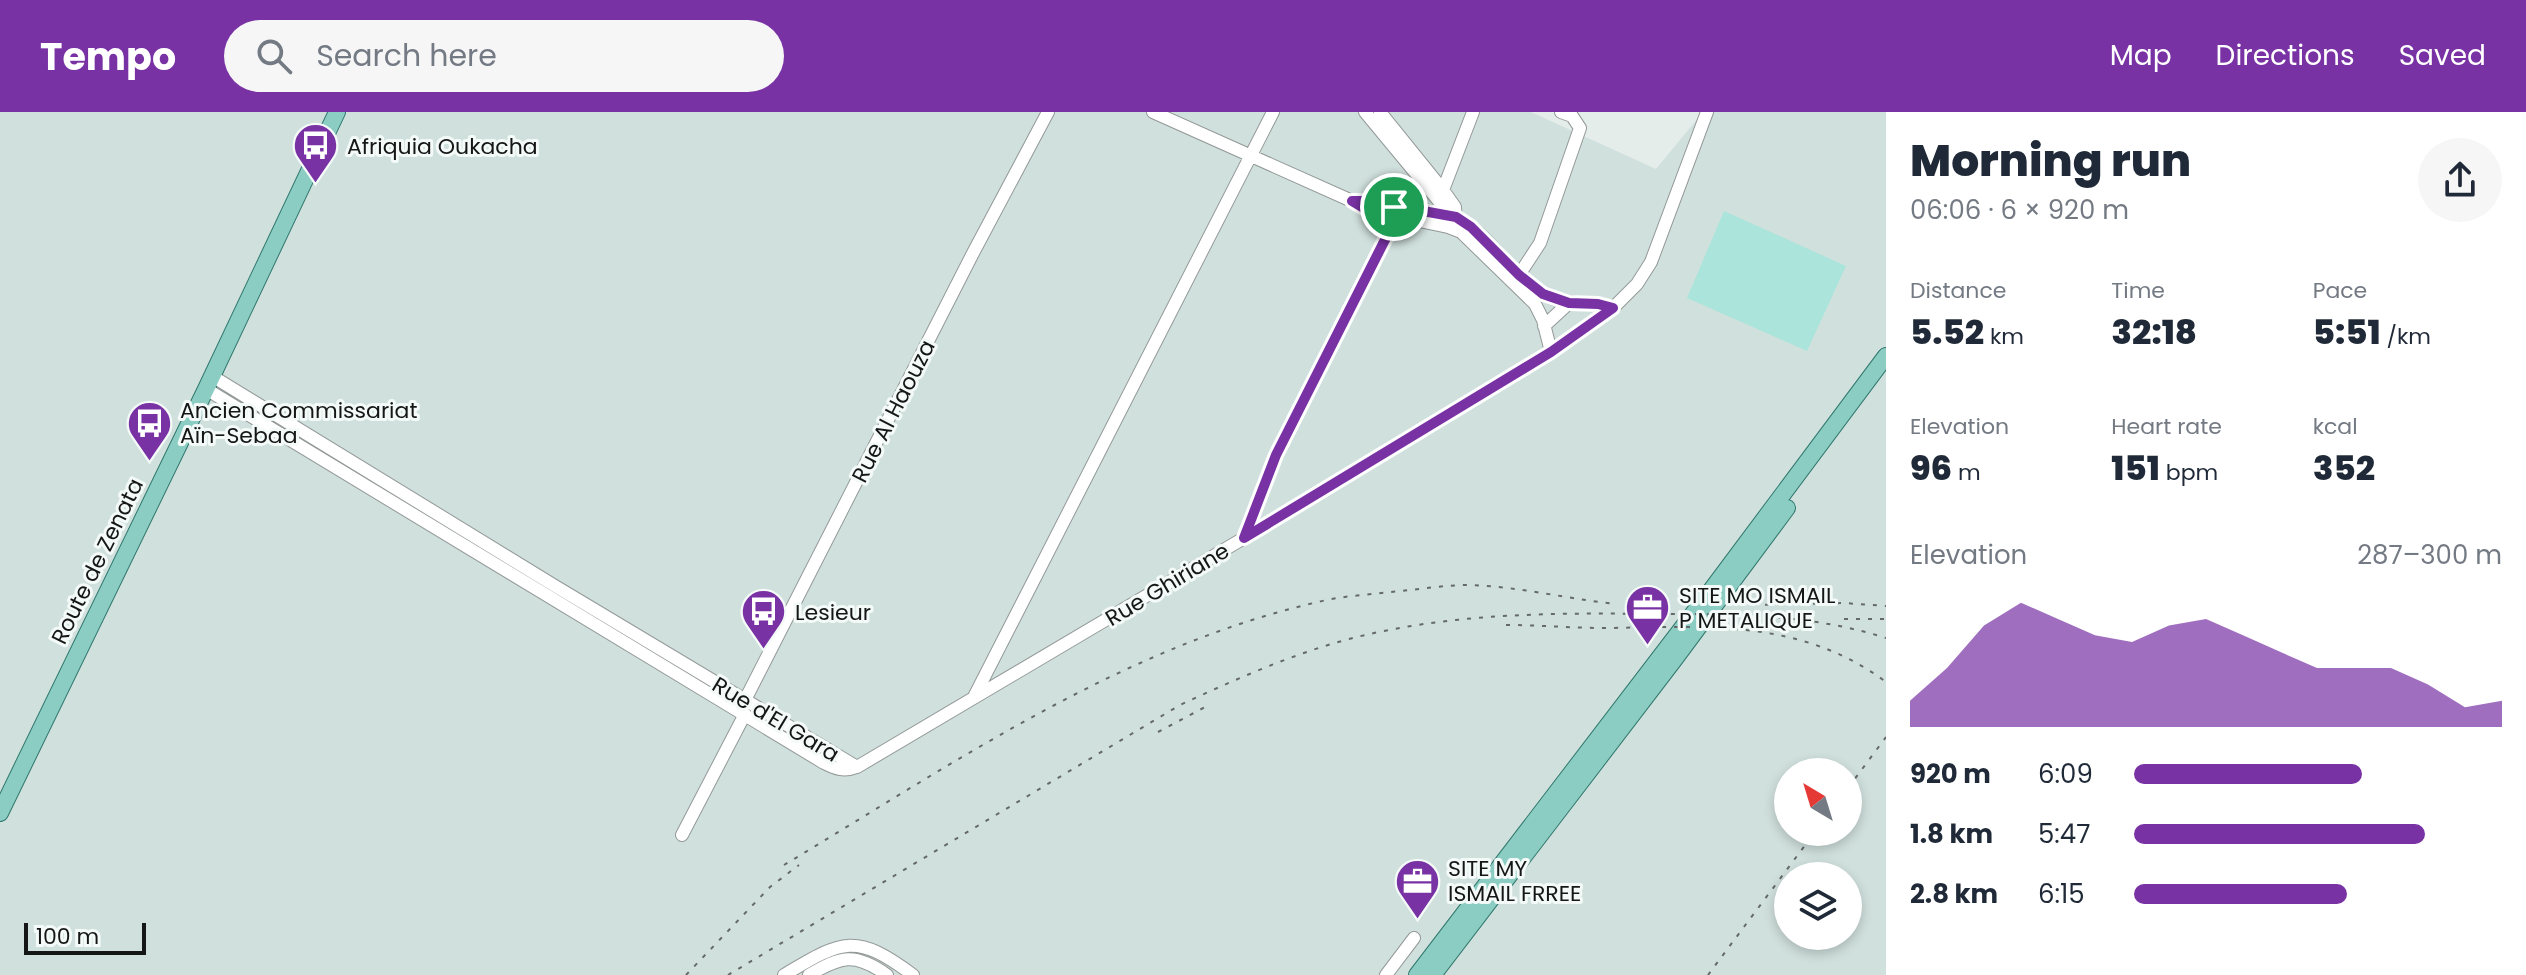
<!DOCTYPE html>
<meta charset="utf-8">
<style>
body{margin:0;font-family:Poppins,sans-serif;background:#f6f6f7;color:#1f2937;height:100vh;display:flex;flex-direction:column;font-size:30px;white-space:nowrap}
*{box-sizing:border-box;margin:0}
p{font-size:26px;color:#747a83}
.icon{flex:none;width:44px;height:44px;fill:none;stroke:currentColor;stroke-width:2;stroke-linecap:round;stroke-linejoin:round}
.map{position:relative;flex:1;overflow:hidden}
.drawer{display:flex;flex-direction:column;background:#fff;width:640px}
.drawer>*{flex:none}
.needle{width:52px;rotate:322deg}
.controls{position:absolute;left:1774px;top:646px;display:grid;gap:16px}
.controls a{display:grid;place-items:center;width:88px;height:88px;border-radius:50%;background:#fff;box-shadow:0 4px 12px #0003;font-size:40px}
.scale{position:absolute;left:24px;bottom:20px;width:122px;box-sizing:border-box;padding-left:8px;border:4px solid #141716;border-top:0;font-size:22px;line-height:28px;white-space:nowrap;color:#141716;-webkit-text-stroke:6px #f3faf8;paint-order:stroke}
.pin{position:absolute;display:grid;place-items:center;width:68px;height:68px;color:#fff;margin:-34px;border:4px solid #fff;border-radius:50%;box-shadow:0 2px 8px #0007}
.round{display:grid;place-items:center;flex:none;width:84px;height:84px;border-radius:42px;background:#f6f6f7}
.summary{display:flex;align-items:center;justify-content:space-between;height:136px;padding:0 24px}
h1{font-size:44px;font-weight:800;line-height:60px}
.metrics{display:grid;grid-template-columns:repeat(3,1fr);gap:12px;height:136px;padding:8px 24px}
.metrics div{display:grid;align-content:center}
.metrics b{font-size:34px;font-weight:800}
.metrics small{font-size:22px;font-weight:400}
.metrics p{font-size:22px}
.chart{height:224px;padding:16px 24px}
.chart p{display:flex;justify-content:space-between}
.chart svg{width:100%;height:144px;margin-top:8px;fill:#7932a4;opacity:.7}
ul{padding:0 24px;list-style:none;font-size:26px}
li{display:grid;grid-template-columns:128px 96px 1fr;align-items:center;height:60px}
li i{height:20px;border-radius:10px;background:#7932a4}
header{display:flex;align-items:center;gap:48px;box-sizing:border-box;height:112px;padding:0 40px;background:#7932a4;color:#fff}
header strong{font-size:38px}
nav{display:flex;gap:44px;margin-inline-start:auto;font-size:28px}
.search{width:560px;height:72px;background:#f6f6f7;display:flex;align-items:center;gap:20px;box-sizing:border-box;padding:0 28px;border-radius:44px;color:#747a83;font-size:30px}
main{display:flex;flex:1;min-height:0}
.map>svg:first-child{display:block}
</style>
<header>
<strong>Tempo</strong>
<div class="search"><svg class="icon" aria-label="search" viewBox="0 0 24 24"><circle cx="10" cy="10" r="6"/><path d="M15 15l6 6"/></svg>Search here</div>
<nav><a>Map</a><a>Directions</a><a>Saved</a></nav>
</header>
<main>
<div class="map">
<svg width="1886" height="863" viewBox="0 0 1886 863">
<rect width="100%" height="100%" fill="#e5edeb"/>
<!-- built -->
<path fill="#d0e0dd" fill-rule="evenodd" d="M0,0H1531L1656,57L1703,0H1886V863H0ZM1788,660H1848V720H1788ZM1788,764H1848V824H1788Z"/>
<!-- green -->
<path fill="#aae4da" d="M1724,99L1846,154L1807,239L1687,186Z"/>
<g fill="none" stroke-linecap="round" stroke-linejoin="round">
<defs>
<path id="minor" d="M1153,0L1352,89L1367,98L1448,115L1461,120L1535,192L1543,208L1551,240
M1365,0L1447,99L1448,107
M1380,0L1443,78L1455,95L1456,110
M1443,78L1473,0
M1354,89H1368C1390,94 1448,99 1464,110C1495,129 1513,167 1547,184C1568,195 1592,188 1613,196
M1519,163L1540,131L1580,16L1572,4L1561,0
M1544,214L1569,191
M212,264L555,474L857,655
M206,277L824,651C836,657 844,660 857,655L1244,426L1551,240L1613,196L1637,172L1651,150L1707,0
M1244,426L1276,343L1396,106
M974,585L1273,0
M743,592L972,143L1048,0
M682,723L745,602
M784,863C843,828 855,820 913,863
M809,863C841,844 855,840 887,863
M1386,863L1414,826"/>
<path id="major" d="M0,701L206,277L337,0
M1417,863L1712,477L1886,244
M1433,863L1674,548L1787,396"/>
</defs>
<!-- minor casing -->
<use href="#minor" stroke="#939998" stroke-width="14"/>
<!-- major casing -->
<use href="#major" stroke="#2f776c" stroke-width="18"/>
<!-- minor -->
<use href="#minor" stroke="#fff" stroke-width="12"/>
<!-- major -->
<use href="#major" stroke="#8bccc3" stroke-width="16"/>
<!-- rail -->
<path stroke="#656a69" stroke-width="2" stroke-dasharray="4 8" stroke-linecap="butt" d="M1753,493L1844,491L1886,494
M1844,507H1886
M1506,513C1539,513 1571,516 1604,516C1705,515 1800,506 1886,570
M1158,620L1207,594
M1848,676L1886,625
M784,753C954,651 1122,535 1318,490C1341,484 1366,483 1390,480C1414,478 1438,474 1462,473C1515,473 1565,487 1617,492
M686,863L770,775L799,753
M728,863L1180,593C1245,563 1310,534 1379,520C1474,500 1568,501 1664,502C1739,502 1814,503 1886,526
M1708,863L1815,720"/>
</g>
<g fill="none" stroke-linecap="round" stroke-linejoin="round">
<defs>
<path id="route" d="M1352,89H1368L1456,105L1471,115L1519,163L1543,182L1569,191L1598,192L1613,196L1551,240L1244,426L1276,343L1396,106L1367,98Z"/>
</defs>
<!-- route casing -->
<use href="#route" stroke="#fff" stroke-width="16"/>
<!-- route -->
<use href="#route" stroke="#7932a4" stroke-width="10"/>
</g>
<!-- icons -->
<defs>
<symbol id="bus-pin" viewBox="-11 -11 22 30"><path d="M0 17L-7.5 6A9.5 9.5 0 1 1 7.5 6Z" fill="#7932a4" stroke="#f3faf8"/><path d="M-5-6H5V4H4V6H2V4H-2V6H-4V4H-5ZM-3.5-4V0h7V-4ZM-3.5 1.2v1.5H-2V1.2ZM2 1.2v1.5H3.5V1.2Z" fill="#fff"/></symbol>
<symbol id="office-pin" viewBox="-11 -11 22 30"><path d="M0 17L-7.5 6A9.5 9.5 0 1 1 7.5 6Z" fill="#7932a4" stroke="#f3faf8"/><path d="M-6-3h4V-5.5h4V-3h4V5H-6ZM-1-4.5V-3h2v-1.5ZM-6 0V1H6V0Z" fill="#fff"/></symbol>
</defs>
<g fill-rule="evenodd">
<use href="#bus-pin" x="290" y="8" width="51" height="69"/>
<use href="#bus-pin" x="124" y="286" width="51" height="69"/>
<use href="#office-pin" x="1622" y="470" width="51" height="69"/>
<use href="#bus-pin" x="738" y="474" width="51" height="69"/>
<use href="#office-pin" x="1392" y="744" width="51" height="69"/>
</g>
<g text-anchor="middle" stroke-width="6" stroke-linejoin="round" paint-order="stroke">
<!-- poi labels -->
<g font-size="22" fill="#141716" stroke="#f3faf8" text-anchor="start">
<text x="347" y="42">Afriquia Oukacha</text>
<text x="180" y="306">Ancien Commissariat<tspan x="180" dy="25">Aïn-Sebaa</tspan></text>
<text x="1679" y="491">SITE MO ISMAIL<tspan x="1679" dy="25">P METALIQUE</tspan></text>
<text x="795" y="508">Lesieur</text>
<text x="1448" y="764">SITE MY<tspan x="1448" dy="25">ISMAIL FRREE</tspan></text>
</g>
<!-- street labels -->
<g font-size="22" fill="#141716" stroke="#f3faf8">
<text transform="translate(893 299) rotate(-63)" y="8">Rue Al Haouza</text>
<text transform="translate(97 449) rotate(-64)" y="8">Route de Zenata</text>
<text transform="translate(1167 472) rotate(-31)" y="8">Rue Ghiriane</text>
<text transform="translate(776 607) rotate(31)" y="8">Rue d'El Gara</text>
</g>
</g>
</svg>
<div class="controls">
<a><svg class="needle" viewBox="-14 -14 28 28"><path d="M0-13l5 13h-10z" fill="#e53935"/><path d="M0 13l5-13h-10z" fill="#747a83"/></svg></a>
<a><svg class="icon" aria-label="layers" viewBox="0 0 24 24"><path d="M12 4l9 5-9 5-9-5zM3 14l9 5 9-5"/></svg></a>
</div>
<div class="scale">100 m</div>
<div class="pin" style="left:1394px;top:95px;background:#1e9e55"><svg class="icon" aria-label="arrive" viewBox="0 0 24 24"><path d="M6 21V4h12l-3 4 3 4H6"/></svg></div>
</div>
<section class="drawer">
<div class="summary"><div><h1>Morning run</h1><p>06:06 · 6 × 920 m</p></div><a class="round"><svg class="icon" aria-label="share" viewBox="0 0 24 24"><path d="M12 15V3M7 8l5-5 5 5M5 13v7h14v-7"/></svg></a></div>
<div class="metrics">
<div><p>Distance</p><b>5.52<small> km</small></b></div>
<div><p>Time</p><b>32:18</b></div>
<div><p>Pace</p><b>5:51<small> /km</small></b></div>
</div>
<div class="metrics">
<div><p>Elevation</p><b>96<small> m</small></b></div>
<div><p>Heart rate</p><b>151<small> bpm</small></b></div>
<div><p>kcal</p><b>352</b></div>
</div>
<div class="chart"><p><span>Elevation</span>287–300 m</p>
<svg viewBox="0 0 160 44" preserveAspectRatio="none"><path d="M0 44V36L10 26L20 13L30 6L40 11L50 16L60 18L70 13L80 11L90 16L100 21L110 26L120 26L130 26L140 31L150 38L160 36V44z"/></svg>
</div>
<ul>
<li><b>920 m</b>6:09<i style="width:62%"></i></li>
<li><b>1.8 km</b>5:47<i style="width:79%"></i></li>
<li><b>2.8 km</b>6:15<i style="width:58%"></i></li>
</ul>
</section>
</main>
